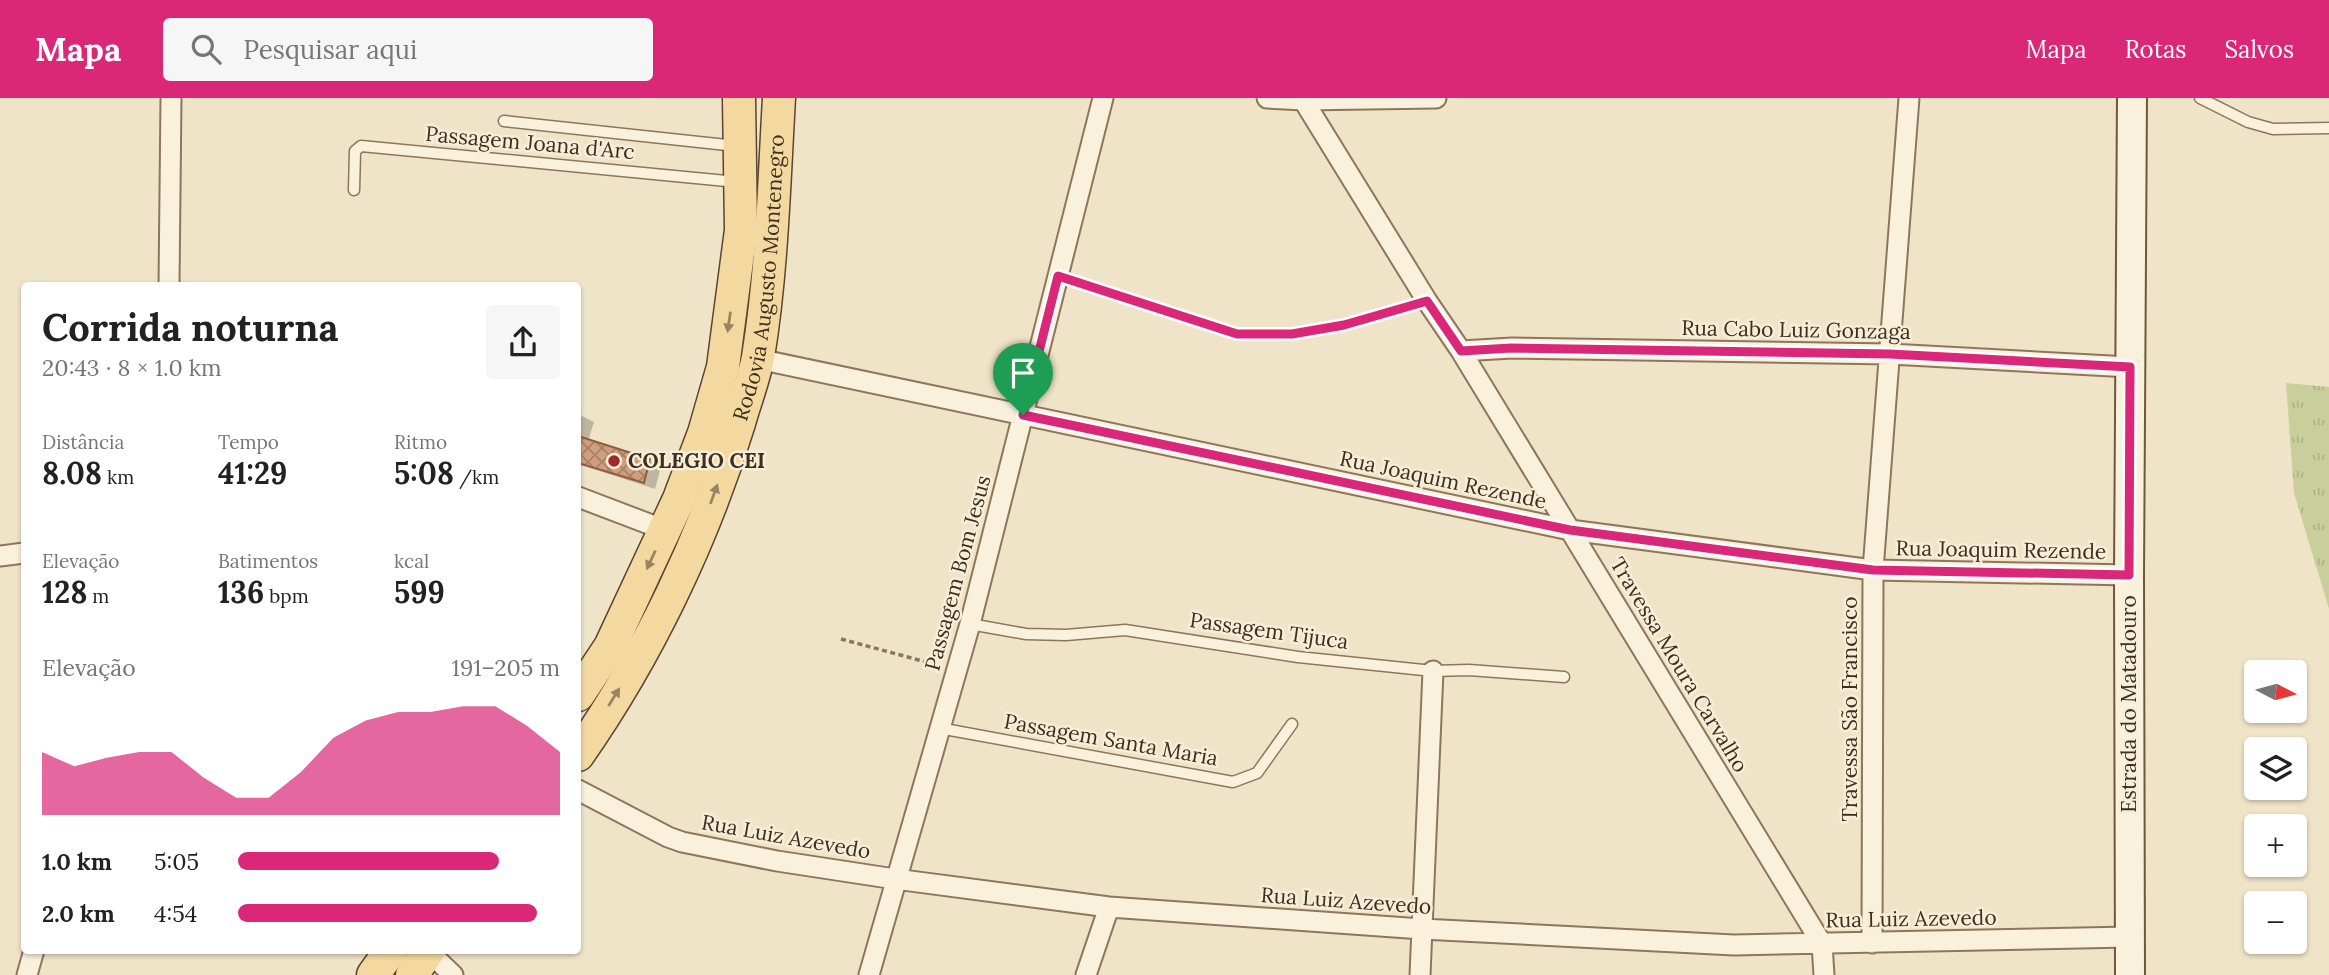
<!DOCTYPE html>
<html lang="pt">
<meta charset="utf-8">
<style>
body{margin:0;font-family:Lora,serif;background:#f6f6f6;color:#222;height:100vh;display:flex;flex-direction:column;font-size:26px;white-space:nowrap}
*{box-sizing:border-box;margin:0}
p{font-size:23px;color:#767676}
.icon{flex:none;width:38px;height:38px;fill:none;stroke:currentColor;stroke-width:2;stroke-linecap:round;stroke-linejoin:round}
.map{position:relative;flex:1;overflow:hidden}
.side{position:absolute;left:21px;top:184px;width:560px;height:672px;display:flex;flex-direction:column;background:#fff;border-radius:7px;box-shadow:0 2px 5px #0004}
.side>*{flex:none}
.needle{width:46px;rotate:96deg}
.tools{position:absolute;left:2244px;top:562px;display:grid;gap:14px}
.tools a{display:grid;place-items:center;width:63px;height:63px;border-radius:7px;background:#fff;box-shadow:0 2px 5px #0004;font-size:35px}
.pin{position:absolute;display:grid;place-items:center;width:60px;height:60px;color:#fff;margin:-72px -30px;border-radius:50% 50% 50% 0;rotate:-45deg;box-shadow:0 0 7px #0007}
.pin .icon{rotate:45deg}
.round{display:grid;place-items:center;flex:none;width:74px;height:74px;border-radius:7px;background:#f6f6f6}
.headline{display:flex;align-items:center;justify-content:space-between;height:119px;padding:0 21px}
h1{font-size:38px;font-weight:700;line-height:52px}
.stats{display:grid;grid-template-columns:repeat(3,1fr);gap:10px;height:119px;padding:7px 21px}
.stats div{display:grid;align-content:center}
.stats b{font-size:30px;font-weight:700}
.stats small{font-size:19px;font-weight:400}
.stats p{font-size:19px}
.chart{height:196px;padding:14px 21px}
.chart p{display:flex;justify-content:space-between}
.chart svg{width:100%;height:126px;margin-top:7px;fill:#db2777;opacity:.7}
ul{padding:0 21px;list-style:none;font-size:23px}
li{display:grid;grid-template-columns:112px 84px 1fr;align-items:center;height:52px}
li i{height:18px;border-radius:9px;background:#db2777}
header{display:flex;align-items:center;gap:42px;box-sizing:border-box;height:98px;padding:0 35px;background:#db2777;color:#fff}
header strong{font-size:33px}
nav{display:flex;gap:38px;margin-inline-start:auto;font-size:24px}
.search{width:490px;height:63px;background:#f6f6f6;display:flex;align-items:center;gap:18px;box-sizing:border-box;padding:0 24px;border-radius:7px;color:#767676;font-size:26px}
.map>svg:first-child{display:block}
</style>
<header>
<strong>Mapa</strong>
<div class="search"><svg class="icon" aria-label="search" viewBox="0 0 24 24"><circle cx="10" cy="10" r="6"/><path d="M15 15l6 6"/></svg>Pesquisar aqui</div>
<nav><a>Mapa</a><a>Rotas</a><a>Salvos</a></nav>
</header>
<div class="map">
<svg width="2329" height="877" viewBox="0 0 2329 877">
<defs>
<pattern id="grass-tufts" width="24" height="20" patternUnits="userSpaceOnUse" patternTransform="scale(1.75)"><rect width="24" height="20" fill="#c9cf9b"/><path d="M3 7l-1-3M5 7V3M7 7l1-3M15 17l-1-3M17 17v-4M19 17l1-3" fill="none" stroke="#aeb285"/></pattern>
<pattern id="building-cross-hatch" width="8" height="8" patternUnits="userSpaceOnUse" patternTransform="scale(1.75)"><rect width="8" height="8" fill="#cf9f7d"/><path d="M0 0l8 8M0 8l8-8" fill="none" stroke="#a98266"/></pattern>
</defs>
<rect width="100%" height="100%" fill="#f0e4c8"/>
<!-- grass -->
<path fill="url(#grass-tufts)" d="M2286,285L2329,289V511L2294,395Z"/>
<!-- shadow -->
<path fill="#0003" d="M578,316L594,324L588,343L649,362L661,369L655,391L578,366Z"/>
<!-- building -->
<path fill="url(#building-cross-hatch)" stroke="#8d5f41" stroke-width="2" d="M578,338L650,361L644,385L578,365Z"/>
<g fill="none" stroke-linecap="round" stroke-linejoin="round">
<defs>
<path id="service" d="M2200,0L2248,24L2273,31L2329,30
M504,23L736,48
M354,92L355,53L361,48L737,84
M1058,178L1237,236H1292L1344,227L1427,203
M970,526L1026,536L1066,537L1125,532L1298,559L1433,573L1469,572L1564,579
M939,630L1233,684L1257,675L1292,626"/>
<path id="minor" d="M1267,0L1303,2L1436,0
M1302,0L1427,203L1461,253L1822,846L1824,877
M169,187L171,0
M1461,253L1512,250L1890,256L2130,269
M758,261L1570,432L1873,472L2129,477
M578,399L665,432
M0,458L24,455
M578,692L668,739L682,744L777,763L895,781L1109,809L1422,831L1734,847L2129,839
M1872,845L1873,472L1909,0
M428,853L453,877
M27,877L34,852
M869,877L970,526L1103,0
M1086,877L1109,809
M1420,877L1433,573"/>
<path id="secondary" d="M2130,877L2129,477L2132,0"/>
<g id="primary">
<path d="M578,597L610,549L679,401L704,335L723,269L741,132L739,0"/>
<path id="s1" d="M578,657C648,557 703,442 739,325C745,303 754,281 758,259C772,173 774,86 779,0"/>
<path d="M373,877L391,852"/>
<path d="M412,877L429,852"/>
</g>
</defs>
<!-- service casing -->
<use href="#service" stroke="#8d765c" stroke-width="13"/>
<!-- minor casing -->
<use href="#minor" stroke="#8d765c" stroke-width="23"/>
<!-- secondary casing -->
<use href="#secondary" stroke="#6f573f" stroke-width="32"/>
<!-- primary casing -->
<use href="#primary" stroke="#5b4430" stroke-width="35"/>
<!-- path -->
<path stroke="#8d765c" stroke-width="3.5" stroke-dasharray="5 3.5" stroke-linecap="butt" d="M841,541L941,568"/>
<!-- service -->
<use href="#service" stroke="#faf1dc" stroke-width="10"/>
<!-- minor -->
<use href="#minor" stroke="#faf1dc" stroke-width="19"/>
<!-- secondary -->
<use href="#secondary" stroke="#faf1dc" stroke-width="28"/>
<!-- primary -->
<use href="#primary" stroke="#f3d9a0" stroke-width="32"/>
</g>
<!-- one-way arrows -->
<defs><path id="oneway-solid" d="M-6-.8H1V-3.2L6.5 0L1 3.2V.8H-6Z" transform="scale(1.75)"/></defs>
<g fill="#988460">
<use href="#oneway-solid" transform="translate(729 224) rotate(98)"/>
<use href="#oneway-solid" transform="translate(714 396) rotate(-70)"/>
<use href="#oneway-solid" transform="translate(651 462) rotate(115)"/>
<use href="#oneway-solid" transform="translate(614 599) rotate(-58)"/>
</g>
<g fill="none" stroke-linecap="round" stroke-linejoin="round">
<defs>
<path id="route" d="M1058,178L1237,236H1292L1344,227L1427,203L1461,253L1511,250L1890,256L2130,269L2129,477L1873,472L1570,432L1023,317Z"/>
</defs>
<!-- route casing -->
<use href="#route" stroke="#fff" stroke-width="14"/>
<!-- route -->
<use href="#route" stroke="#db2777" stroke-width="9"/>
</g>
<!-- markers -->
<circle fill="#9e2a2b" stroke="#f7eed8" stroke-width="2.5" cx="614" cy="363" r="7"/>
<g text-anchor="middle" stroke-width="5" stroke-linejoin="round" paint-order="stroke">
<!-- street labels -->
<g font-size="21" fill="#3d2e20" stroke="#f7eed8">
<text transform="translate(530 45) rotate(5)" y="7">Passagem Joana d'Arc</text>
<text dy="7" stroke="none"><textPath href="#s1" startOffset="518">Rodovia Augusto Montenegro</textPath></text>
<text transform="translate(1796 232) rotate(1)" y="7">Rua Cabo Luiz Gonzaga</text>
<text transform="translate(1443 382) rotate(12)" y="7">Rua Joaquim Rezende</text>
<text transform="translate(2001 452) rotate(1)" y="7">Rua Joaquim Rezende</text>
<text transform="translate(958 475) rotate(-75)" y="7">Passagem Bom Jesus</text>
<text transform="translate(1269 533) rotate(8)" y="7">Passagem Tijuca</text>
<text transform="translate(1679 567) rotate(59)" y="7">Travessa Moura Carvalho</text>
<text transform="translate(2129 606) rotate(-90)" y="7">Estrada do Matadouro</text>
<text transform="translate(1850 611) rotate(-90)" y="7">Travessa São Francisco</text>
<text transform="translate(1111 642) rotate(10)" y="7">Passagem Santa Maria</text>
<text transform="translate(786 739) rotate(10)" y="7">Rua Luiz Azevedo</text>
<text transform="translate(1346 803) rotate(4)" y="7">Rua Luiz Azevedo</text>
<text transform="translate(1911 821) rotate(-1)" y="7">Rua Luiz Azevedo</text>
</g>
<!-- poi labels -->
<g font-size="21" font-weight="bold" fill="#3d2e20" stroke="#f7eed8" text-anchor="start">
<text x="628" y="370">COLEGIO CEI</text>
</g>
</g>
</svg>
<div class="tools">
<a><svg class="needle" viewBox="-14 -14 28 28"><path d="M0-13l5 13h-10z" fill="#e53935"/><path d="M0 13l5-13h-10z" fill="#767676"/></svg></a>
<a><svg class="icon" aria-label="layers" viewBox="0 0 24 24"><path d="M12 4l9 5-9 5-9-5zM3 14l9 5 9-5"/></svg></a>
<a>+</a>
<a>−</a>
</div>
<div class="pin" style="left:1023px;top:317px;background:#1e9e55"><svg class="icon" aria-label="arrive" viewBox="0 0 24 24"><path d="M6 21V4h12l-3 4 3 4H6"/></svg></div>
<section class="side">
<div class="headline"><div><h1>Corrida noturna</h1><p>20:43 · 8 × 1.0 km</p></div><a class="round"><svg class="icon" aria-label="share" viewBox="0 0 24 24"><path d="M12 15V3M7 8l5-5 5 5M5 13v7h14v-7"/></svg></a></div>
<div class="stats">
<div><p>Distância</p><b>8.08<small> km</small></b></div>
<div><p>Tempo</p><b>41:29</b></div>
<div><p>Ritmo</p><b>5:08<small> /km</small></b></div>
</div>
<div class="stats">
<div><p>Elevação</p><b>128<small> m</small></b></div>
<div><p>Batimentos</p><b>136<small> bpm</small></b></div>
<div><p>kcal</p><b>599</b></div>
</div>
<div class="chart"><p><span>Elevação</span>191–205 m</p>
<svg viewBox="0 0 160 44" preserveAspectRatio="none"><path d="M0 44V22L10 27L20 24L30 22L40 22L50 31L60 38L70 38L80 29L90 17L100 11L110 8L120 8L130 6L140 6L150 13L160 22V44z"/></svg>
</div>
<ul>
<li><b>1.0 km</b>5:05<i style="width:81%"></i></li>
<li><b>2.0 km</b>4:54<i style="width:93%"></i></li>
</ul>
</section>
</div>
